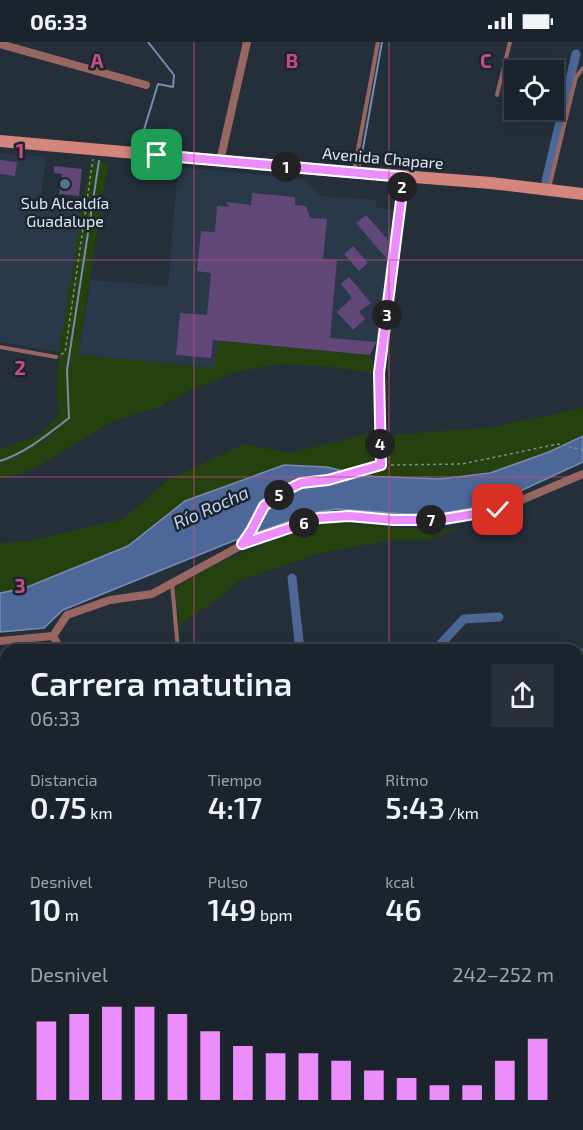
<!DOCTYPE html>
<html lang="es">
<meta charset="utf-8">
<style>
body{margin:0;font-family:"Exo 2",sans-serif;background:#282f38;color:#f1f3f6;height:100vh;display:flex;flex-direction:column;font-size:22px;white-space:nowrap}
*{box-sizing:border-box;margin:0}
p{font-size:20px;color:#a0a4a9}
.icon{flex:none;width:33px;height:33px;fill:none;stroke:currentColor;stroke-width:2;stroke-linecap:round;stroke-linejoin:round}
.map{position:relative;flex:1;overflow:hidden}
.drawer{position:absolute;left:0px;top:602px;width:584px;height:488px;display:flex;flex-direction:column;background:#1b232c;border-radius:18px 18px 0 0;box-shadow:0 3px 15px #0003,0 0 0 2px #394048}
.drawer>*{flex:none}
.controls{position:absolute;left:504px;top:18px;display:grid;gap:12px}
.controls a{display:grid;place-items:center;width:60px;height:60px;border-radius:0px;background:#1b232c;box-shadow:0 3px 15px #0003,0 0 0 2px #394048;font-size:30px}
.pin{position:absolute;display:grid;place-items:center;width:51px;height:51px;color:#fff;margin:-26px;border-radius:12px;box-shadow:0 3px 9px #0006}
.km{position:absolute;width:30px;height:30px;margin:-15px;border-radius:50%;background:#222;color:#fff;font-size:16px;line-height:30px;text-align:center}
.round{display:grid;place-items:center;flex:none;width:63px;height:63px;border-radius:0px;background:#282f38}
.headline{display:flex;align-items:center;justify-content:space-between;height:102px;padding:0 30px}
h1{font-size:33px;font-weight:600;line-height:45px}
.figures{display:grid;grid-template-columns:repeat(3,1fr);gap:9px;height:102px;padding:6px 30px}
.figures div{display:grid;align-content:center}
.figures b{font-size:30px;font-weight:600}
.figures small{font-size:16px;font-weight:400}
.figures p{font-size:16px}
.chart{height:168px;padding:12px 30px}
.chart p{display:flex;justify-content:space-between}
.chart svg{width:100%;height:108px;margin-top:6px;stroke:#eb8dfb;stroke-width:6}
.status{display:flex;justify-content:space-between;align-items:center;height:42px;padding:0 30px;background:#1b232c;direction:ltr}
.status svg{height:16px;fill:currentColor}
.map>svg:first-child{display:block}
</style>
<div class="status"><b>06:33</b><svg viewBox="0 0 49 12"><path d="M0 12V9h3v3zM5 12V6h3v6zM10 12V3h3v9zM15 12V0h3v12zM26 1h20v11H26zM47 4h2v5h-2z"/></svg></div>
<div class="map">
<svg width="583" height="1088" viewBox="0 0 583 1088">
<rect width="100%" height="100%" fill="#242f3a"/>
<!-- built -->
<path fill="#293949" d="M0,111L46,115L39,165L83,171L59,310L0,300Z
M178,125L303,137L321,154L376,158V166L395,168L377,300L370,313L218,299L215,326L78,313L91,238L168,244Z"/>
<!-- green -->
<path fill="#24410e" d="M90,119L108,122L78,313L214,326L218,299L370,313L376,331L323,324L279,322L235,330L191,348L156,366L113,379L32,428L0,437V407L40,393L60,371C53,352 59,330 59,310Z
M583,366V394L549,410L490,431L440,437L410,436L363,434L327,425L185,459L128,504L25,546L0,551V501L29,499L123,477L168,438L244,402L290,411L371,391L394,393L493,385Z
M327,480L433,488L460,486L427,498H392L320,511L241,538L214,560L183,580L180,589L175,545L215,523L258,504Z"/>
<!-- water -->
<path fill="#4d6798" stroke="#798db2" stroke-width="1.5" d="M583,394V420L490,463L443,471L407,472L337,467L312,471L233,499L63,568L44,586L0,590V551L25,546L128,504L185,459L284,423L327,425L363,434L440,437L490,431L549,410Z"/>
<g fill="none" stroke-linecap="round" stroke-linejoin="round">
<!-- stream -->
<path stroke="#798db2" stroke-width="2" d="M139,104L158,42L173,45L174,33L148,0
M360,123L382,0
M0,419C27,410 47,393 69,376L67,328L99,119
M0,925L6,934
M116,1083L119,1088"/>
<!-- canal -->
<path stroke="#4d6798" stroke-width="9" d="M546,139L576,12
M292,536L300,608
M435,608L464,577L499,575
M578,611H583
M521,1083L522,1088
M582,1088H583"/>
</g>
<!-- building -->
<path fill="#624779" d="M0,118L17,120L15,134L0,132Z
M54,124L82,127L79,154L59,152L62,132L54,131Z
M252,151L295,155V163L306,164L310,176L327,177L323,217L337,218L330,296L376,300L370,313L213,298L211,316L176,313L180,271L207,273L211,231L197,229L201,189L215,190L217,164L230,165L225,160L251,163Z
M366,173L389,199L387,217L356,181Z
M353,204L368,221L359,229L344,212Z
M349,235L371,261L359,270L365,277L353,288L337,270L352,256L341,242Z"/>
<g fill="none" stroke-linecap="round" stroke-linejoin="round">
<!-- path -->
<path stroke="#838c95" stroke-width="1.5" stroke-dasharray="3 3" stroke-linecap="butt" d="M61,312L65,311L93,117
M391,423L462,422L558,402L583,408
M249,492L264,464L285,449L301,441L328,438L372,426"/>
<!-- lane -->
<path stroke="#986761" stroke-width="4" d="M497,53L510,0
M354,129L378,0
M549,146L576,35L583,26
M0,305L56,315
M172,541L178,608
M578,802L583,803
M578,1062L583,1029
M578,1083L583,1082
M331,1088L353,1085L363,1088
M491,1088L492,1083"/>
<!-- street -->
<path stroke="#986761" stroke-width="8" d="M0,2L146,43
M220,119L247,0
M381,423L379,331L403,135
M53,594L61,608
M0,599L53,594L67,573L110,558L152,552L242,503L319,476L349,475L394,478H438L498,468L583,432
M0,765L6,773"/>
<!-- secondary -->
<path stroke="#d4857d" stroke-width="12" d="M0,99L337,129L491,141L583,152"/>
</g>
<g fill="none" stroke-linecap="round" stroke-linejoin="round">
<defs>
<path id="route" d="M157,113L404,135L379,331L381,423L328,438L301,441L285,449L264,464L251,489L242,502L319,476L349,474L394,478H438L498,468"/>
</defs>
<!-- route casing -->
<use href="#route" stroke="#fff" stroke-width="12"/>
<!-- route -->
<use href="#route" stroke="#eb8dfb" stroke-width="8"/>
</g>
<!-- grid -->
<path fill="none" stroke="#c94c80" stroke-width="1.5" stroke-opacity="0.55" d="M194,0V608M389,0V608M0,218H583M0,435H583M0,653H6M578,653H583M0,870H6M578,870H583M194,1083V1088M389,1083V1088"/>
<!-- markers -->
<circle fill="#5c6f8a" stroke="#1a2530" stroke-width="2" cx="65" cy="142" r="6"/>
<g text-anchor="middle" stroke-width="5" stroke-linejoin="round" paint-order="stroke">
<!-- street labels -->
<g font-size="16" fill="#dfe7ee" stroke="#1a2530">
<text transform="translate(383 116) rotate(5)" y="6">Avenida Chapare</text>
</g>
<!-- poi labels -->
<g font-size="16" fill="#dfe7ee" stroke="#1a2530">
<text x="65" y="167">Sub Alcaldía<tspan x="65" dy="18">Guadalupe</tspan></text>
</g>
<!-- water labels -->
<g font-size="18" font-style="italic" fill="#c3d4f2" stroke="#1a2530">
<text transform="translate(211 466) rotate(-24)" y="6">Río Rocha</text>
</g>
</g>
<g font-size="20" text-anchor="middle" font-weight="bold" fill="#c94c80" stroke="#1a2530" stroke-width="5" stroke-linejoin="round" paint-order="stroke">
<text x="97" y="26">A</text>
<text x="292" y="26">B</text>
<text x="486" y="26">C</text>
<text x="20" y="116">1</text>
<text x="20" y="333">2</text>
<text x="20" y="551">3</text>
</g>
</svg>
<div class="controls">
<a><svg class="icon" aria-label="locate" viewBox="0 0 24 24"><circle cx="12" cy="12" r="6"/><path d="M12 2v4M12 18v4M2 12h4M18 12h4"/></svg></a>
</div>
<div class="pin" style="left:157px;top:113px;background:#1e9e55"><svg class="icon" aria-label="arrive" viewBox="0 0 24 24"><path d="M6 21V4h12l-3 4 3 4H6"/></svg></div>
<div class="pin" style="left:498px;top:468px;background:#d93025"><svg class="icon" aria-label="check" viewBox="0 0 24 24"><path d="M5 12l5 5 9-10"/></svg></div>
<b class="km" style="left:286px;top:125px">1</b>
<b class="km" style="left:402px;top:145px">2</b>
<b class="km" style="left:387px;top:273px">3</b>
<b class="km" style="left:380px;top:402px">4</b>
<b class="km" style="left:279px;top:453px">5</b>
<b class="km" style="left:304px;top:481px">6</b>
<b class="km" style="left:431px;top:478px">7</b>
<section class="drawer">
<div class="headline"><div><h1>Carrera matutina</h1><p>06:33</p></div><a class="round"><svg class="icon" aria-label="share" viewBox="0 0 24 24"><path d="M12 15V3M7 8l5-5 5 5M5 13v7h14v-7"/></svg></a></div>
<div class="figures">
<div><p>Distancia</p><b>0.75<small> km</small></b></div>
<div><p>Tiempo</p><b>4:17</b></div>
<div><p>Ritmo</p><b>5:43<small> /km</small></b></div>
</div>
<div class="figures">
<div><p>Desnivel</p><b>10<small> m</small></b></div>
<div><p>Pulso</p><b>149<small> bpm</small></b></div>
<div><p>kcal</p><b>46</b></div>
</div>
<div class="chart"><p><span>Desnivel</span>242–252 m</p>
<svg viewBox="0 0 160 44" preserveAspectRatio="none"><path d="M5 44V12M15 44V9M25 44V6M35 44V6M45 44V9M55 44V16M65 44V22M75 44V25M85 44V25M95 44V28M105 44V32M115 44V35M125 44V38M135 44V38M145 44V28M155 44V19"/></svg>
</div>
</section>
</div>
